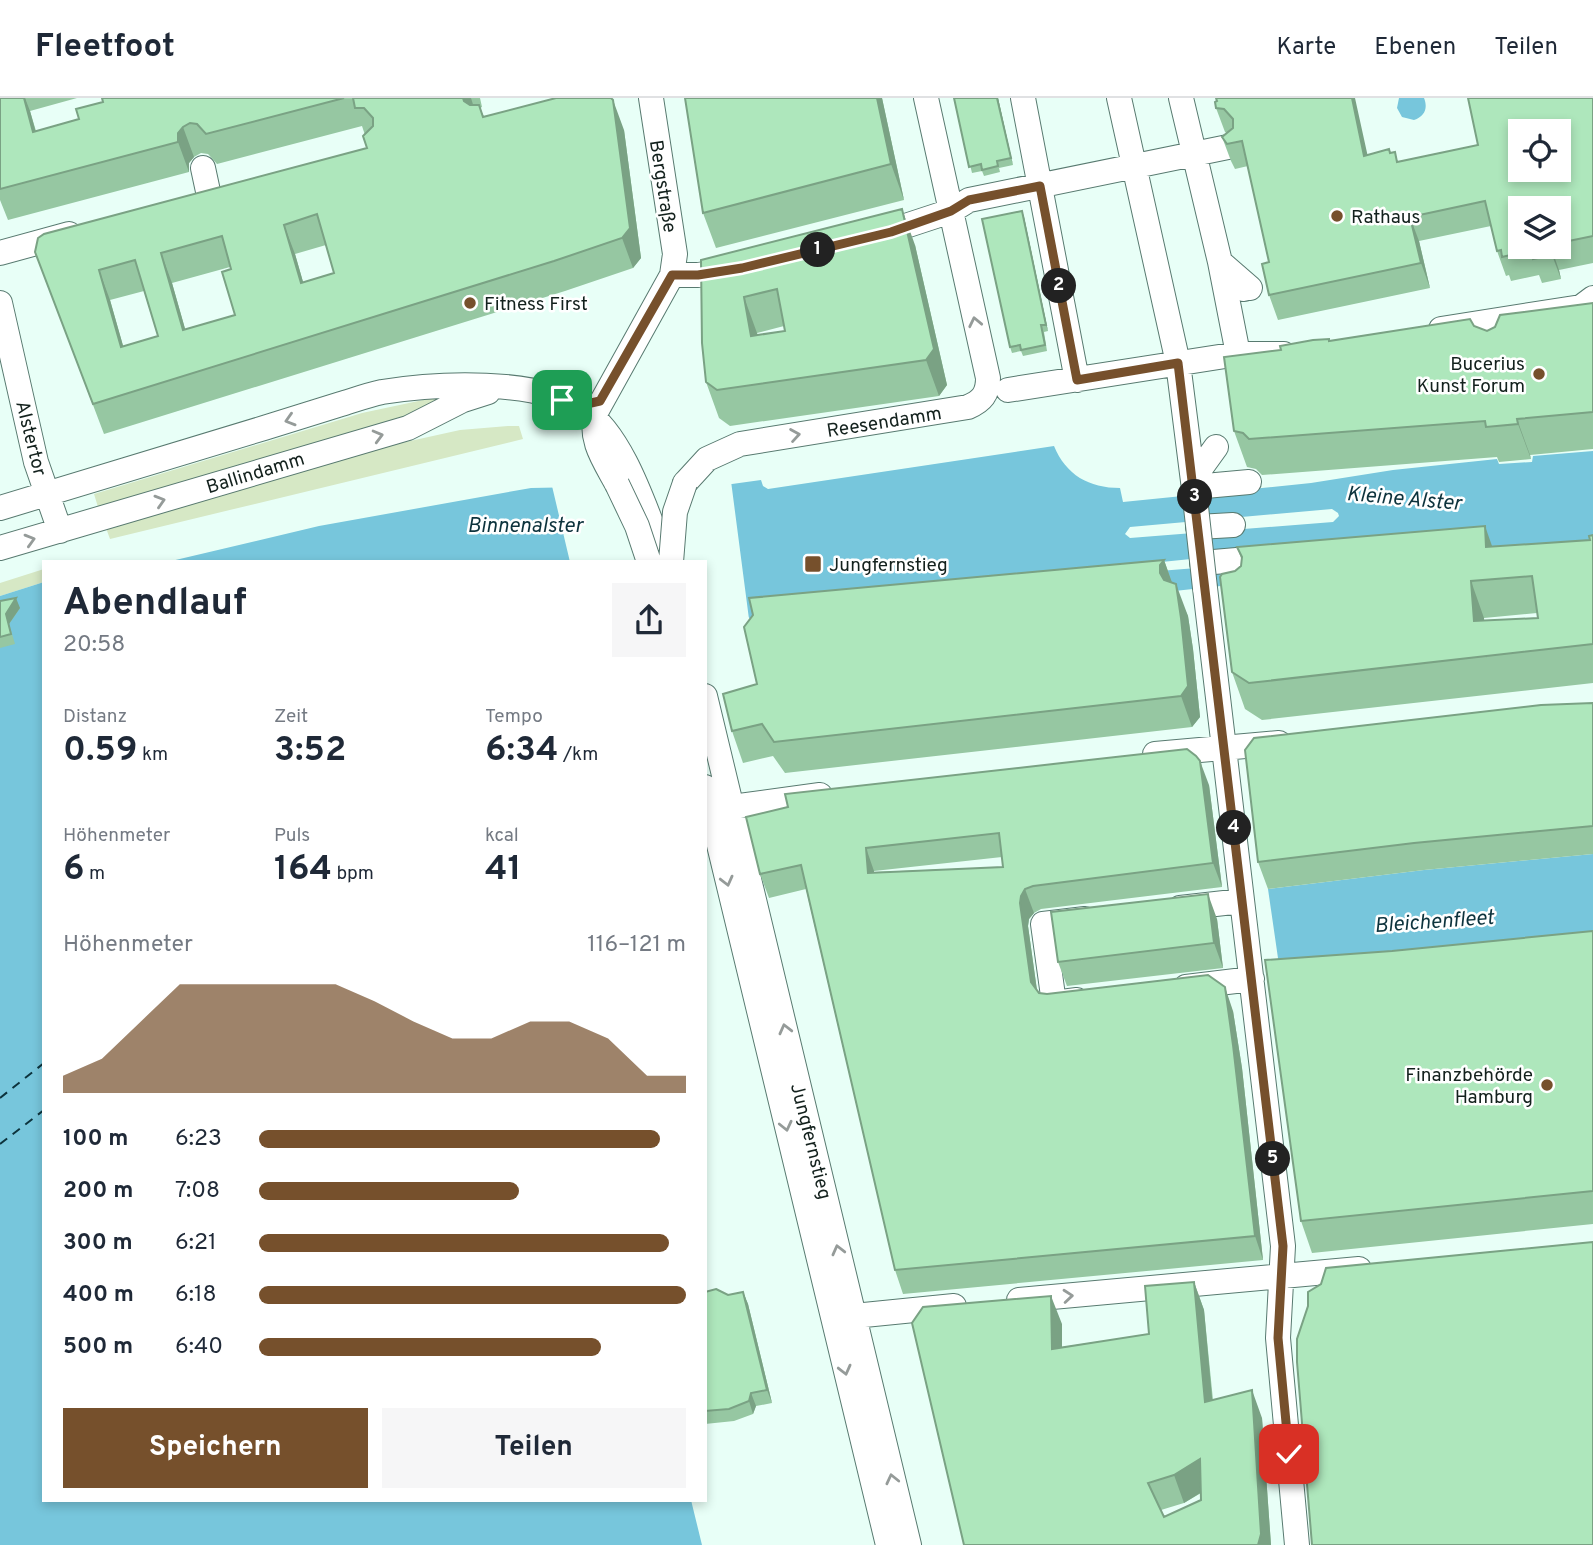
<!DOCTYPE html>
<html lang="de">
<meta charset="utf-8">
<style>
body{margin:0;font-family:Overpass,sans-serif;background:#f6f6f7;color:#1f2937;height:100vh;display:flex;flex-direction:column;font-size:26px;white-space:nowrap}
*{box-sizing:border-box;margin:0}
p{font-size:23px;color:#747a83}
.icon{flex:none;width:38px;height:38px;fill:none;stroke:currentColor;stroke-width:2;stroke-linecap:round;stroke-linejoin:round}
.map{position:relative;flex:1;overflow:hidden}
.details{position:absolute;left:42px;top:462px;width:665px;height:942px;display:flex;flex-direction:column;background:#fff;border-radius:0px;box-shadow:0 4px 10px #0003}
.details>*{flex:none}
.controls{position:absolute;left:1508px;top:21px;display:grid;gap:14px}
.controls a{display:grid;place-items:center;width:63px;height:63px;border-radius:0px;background:#fff;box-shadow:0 4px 10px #0003;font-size:35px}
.pin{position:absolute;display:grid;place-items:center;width:60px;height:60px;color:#fff;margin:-30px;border-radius:14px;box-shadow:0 4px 10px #0006}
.km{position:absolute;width:35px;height:35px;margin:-18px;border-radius:50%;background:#222;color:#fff;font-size:19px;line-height:35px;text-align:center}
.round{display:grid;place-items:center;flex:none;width:74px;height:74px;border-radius:0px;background:#f6f6f7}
.headline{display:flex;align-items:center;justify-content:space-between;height:119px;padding:0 21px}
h1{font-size:38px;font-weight:700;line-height:52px}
.figures{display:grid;grid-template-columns:repeat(3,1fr);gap:10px;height:119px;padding:7px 21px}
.figures div{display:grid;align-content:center}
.figures b{font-size:35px;font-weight:700}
.figures small{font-size:19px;font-weight:400}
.figures p{font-size:19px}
.chart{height:196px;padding:14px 21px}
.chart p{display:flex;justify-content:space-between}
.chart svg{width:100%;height:126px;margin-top:7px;fill:#76502c;opacity:.7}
.button{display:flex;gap:14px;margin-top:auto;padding:14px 21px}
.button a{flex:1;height:80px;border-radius:0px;background:#76502c;color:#fff;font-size:28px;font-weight:700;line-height:80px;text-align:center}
.button a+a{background:#f6f6f7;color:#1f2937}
ul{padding:0 21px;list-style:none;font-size:23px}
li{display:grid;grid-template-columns:112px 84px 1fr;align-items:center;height:52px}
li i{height:18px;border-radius:9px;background:#76502c}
header{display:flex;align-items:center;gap:42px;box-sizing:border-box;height:98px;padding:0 35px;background:#fff;border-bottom:2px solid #e0e1e3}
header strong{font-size:33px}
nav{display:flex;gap:38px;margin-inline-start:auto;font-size:24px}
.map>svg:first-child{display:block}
</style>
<header>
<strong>Fleetfoot</strong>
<nav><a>Karte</a><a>Ebenen</a><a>Teilen</a></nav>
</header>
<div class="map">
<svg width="1593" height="1447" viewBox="0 0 1593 1447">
<rect width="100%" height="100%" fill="#e8fff7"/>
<!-- green -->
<path fill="#d6e8c5" d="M437,299L440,301L419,315L98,409L94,396L362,315Z
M508,328H519L523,341L110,441L106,430L383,349L460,332Z
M44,471V484L0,498V485Z"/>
<!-- water -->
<path fill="#77c6dc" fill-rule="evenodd" d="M1399,0H1424C1428,10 1425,18 1414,22L1402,19L1397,10Z
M1054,348C1066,377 1089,390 1120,390L1123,404L1311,385L1393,372L1497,361L1499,366L1532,364L1533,358L1593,353V554L1584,479L1239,486L1156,495L753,523L747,518L705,464H167L319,428L531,390L732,386L761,382L763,388L768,391ZM1332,411L1338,415L1339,418L1333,424L1130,440L1125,436L1130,429ZM1340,446L1297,462L1134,475L1132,467Z
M44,484V1402H691L702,1447H0V498Z
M1593,756V849L1280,874L1268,791L1424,772Z"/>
<!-- pier -->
<path fill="#e8fff7" d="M731,383L749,521L705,533V464H570L552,388Z"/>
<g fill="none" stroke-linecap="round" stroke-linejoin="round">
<!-- ferry -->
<path stroke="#0d333d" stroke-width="2" stroke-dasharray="9 7" stroke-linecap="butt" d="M0,1000L44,965
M0,1046L44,1012"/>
<defs>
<path id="minor" d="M1023,0L1077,282
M1119,0L1178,265L1194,391
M1181,0L1220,164L1238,256
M203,70L209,98
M878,137L951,113L969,102L1228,49
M0,155L69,136
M672,177H698L733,172
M1244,191L1220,164L1250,190
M0,205L36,364L60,433
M1441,231L1581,209L1593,200
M1008,292L1238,256H1284
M1193,381L1216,349
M685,385L707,361L740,346L968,309C982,303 988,296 988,280L926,0
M617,386C604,362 589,342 596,314L672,177L675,156L651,0
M1194,389L1249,384
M0,410C88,384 176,357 264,330C290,322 315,314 341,306C354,302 368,297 382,294C437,285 537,280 584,312C620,336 642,401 657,440
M1198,429L1233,427
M0,450L408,330L463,302L488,294
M1202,465L1237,462
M1205,490L1283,1148L1278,1240L1297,1447
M705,598L909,1447
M1155,656L1279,645
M705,689L888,1447
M732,709L820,697
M1180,810L1242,803
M1186,889L1252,881
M1077,902L1054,905L1043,826L1085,821
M1019,1202L1359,1171
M838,1214L854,1218L954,1208"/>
</defs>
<!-- minor casing -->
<use href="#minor" stroke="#587a70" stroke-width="26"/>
<!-- minor -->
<use href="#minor" stroke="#fff" stroke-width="24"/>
<defs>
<path id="minor-bridge" d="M617,386L637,428L649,464
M1194,391L1205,490
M671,464L675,414L685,385"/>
</defs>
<!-- minor-bridge casing -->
<use href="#minor-bridge" stroke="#587a70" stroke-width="26" stroke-linecap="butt"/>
<!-- minor-bridge -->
<use href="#minor-bridge" stroke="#fff" stroke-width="24"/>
</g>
<!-- wall -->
<path fill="#96c7a2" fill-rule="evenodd" d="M0,0H77L30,13L36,33L79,21L103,4L102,0H480L482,9L480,10L484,19L624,32L641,160L633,170L565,193L104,336L35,154L367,50L365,37L362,28L217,66L208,56L201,55L194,59L189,65V74L8,122L0,102ZM326,147L334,175L303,184L295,156ZM230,169L235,217L185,231L172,185ZM144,193L158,238L123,248L110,202Z
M882,0L904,102L716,150L703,115Z
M954,0H998L1013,67L999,70L1000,74L984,78L982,73L972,75Z
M1593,0V165L1559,172L1561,181L1542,185L1539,177L1511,183L1509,177L1506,178L1497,153L1491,128L1419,143L1430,190L1278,222L1269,197V164L1248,68L1235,71L1231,63L1222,39L1227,35L1225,34L1216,10L1217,3L1367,57L1391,55L1398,64L1478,47ZM1559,110V149H1521Z
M1022,113L1024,119L1048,233L1044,234L1047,253L1023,258L1021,253L1012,255L1010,249Z
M915,147L947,287L939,298L730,328L719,320L706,284L701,162ZM784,228L785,233L758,237L757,235Z
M1593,205V351L1530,357L1531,361L1499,364L1497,359L1262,377L1256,371L1247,369L1234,333L1281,252L1330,243L1474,228L1487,233Z
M1593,437V585L1262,622L1245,611L1232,574L1235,473L1241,468L1242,463L1237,449L1492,448L1590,442ZM1537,515L1538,520L1484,523V520Z
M1164,462L1172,485L1188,518L1193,551L1200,619L1192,629L785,675L773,658L743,665L732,633L757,586Z
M0,503L20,510L9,526L15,546L0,550Z
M1593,605V756L1424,772L1268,791L1258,764Z
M1209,687L1222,789L1041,811L1034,815L1029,821L1028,828L1037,892L1039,895L1233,913L1242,970L1263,1162L903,1196L895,1172L806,791L769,800L760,776L746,719ZM1002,759L1003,769L874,774V773Z
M1217,821L1223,870L1067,888L1058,864Z
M1593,833V1126L1312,1155L1301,1123L1392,853Z
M1194,1184L1204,1212L1213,1302L1262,1320L1271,1447H964L1062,1226V1249L1149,1236ZM1201,1395V1402L1164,1419L1161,1412L1184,1405Z
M705,1194L728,1197L743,1194L748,1206L772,1305L756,1308L753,1316L734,1323L705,1326Z"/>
<!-- shaded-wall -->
<path fill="#7aa284" d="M24,0H25L30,13L44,64L33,34Z
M462,0H471L475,13L471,26Z
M877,0H882L904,102L891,66Z
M997,0H998L1013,67L1011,60Z
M1352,0H1355L1373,82L1364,58Z
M613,2L624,32L641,160L633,170L622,140Z
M183,29L194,59L189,65V74L178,44V35Z
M902,111L915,147L947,287L939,298L926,262Z
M1022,113L1024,119L1048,233L1046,227Z
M1410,119L1419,143L1430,190L1421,165Z
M284,127L295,156L312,215L301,185Z
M1551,149L1559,172L1561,181L1552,157Z
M161,155L172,185L194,262L183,232Z
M99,172L110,202L132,279L121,249Z
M744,199L757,235L764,274L751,238Z
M1517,321L1530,357L1531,361L1518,326Z
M1485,428L1498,465L1486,449Z
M1164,462L1175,493L1172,507L1160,475V467Z
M1471,483L1484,520L1487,560L1474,523Z
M1176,486L1188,518L1193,551L1200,619L1192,629L1181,598Z
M16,500L20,510L9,526L15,546L6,516Z
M1200,663L1209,687L1222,789L1213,765Z
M866,750L874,773L876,798L868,775Z
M1025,791L1034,815L1029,821L1028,828L1039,907L1031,884L1020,805L1021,798Z
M1208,796L1217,821L1223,870L1214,845Z
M1225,889L1233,913L1242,970L1263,1162L1255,1138Z
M1194,1184L1204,1212L1215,1332L1205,1304Z
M743,1194L748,1206L772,1305L767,1292Z
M1051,1198L1062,1226V1279L1052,1251Z
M1252,1292L1262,1320L1271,1447H1258Z
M751,1295L756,1308L753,1316L749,1303Z
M1200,1361L1210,1389L1184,1405L1174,1377Z"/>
<!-- building -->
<path fill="#aee7bc" stroke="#7aa284" stroke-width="2" fill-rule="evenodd" d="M0,0H24L33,34L79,21L76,11L103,4L102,0H344L206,36L197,26L190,25L183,29L178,35V44L0,91Z
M353,0H463L464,3L470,7H479L483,19L556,0H611L613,2L630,130L622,140L554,163L93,306L35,154L38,140L44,136L367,50L363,38L373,28V20L364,10H355ZM317,116L334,175L301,185L284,127ZM222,138L231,171L222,174L235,217L183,232L161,155ZM135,162L158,238L121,249L99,172Z
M685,0H877L891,66L703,115Z
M954,0H997L1011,60L997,63L998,68L982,72L981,66L969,69Z
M1216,0H1352L1364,58L1389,51L1390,55L1395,54L1397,64L1478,47L1468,0H1593V138L1559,145V110H1521V149H1550L1552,157L1533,161L1531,152L1502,159L1501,152L1497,153L1485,103L1410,119L1421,165L1269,197L1262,166L1269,164L1242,43L1227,46L1222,39L1233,30V21L1224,11L1216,10L1215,4L1217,3ZM1521,33H1559V72H1521Z
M902,111L934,251L926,262L717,292L706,284L702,245L701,162ZM777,191L785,233L751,238L744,199Z
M1022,113L1046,227H1041L1045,247L1021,252L1020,247L1010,249L982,121Z
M1593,205V314L1517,321L1518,326L1486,329L1485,323L1249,341L1243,335L1234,333L1224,259L1281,252L1280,248L1313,242L1329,241V243L1470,221L1474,228L1487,233L1495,229L1500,217Z
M1485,428L1486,449L1590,442L1589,438L1593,437V546L1249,585L1232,574L1220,479L1222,476L1235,473L1241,468L1242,459L1237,449ZM1532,478L1538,520L1474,523L1471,483Z
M1164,462L1160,467V475L1164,482L1176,486L1181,520L1188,588L1181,598L774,644L762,626L732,633L723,596L757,586L744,529L753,517L749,500Z
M16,500L6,516L11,536L0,539V503Z
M1593,605V728L1414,745L1258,764L1245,652L1254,640L1541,607Z
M1187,651L1196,658L1200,663L1213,765L1033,788L1025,791L1021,798L1020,805L1031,884L1039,895L1047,896L1208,877L1225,889L1233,947L1255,1138L895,1172L801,767L760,776L746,719L788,709L785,696ZM999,735L1003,769L868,775L866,750Z
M1208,796L1214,845L1058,864L1051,814Z
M1593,833V1093L1301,1123L1265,862L1392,853Z
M1593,1144V1447H1312L1297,1264V1241L1308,1208V1194L1321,1186L1326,1170Z
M1194,1184L1205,1304L1252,1292L1261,1436L1258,1447H964L912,1225L923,1209L1051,1198L1052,1251L1149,1236L1145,1188ZM1200,1361L1201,1402L1164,1419L1148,1385L1174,1377Z
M716,1191L728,1197L743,1194L767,1292L751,1295L749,1303L729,1311L705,1313V1194Z"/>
<!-- one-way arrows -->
<defs><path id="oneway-chevron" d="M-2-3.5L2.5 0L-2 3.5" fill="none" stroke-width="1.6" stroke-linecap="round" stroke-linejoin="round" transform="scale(1.75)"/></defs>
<g stroke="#959b99">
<use href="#oneway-chevron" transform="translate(975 224) rotate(-102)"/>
<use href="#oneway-chevron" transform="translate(290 322) rotate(163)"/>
<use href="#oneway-chevron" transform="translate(795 337) rotate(-9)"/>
<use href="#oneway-chevron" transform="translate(378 338) rotate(-15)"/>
<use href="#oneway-chevron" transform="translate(160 403) rotate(-17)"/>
<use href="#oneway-chevron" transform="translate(30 442) rotate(-16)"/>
<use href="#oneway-chevron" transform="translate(727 783) rotate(76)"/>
<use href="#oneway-chevron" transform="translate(785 931) rotate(-104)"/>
<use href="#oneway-chevron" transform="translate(786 1028) rotate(77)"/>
<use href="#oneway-chevron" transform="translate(838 1152) rotate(-104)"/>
<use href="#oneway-chevron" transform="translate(1068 1198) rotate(-5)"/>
<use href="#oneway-chevron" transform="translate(845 1272) rotate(76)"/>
<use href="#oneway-chevron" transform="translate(892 1381) rotate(-103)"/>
</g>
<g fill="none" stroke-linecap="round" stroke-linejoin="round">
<defs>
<path id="route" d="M562,302L582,307L600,303L672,177H698L742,170L891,134L951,113L969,102L1040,88L1077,282L1178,265L1283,1148L1278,1240L1289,1356"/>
</defs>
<!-- route casing -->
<use href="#route" stroke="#fff" stroke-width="14"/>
<!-- route -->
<use href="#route" stroke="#76502c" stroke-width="9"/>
</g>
<!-- markers -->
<g fill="#76502c" stroke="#fff" stroke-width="2.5">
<circle cx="1337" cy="118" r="7"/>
<circle cx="470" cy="205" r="7"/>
<circle cx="1539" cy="276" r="7"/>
<rect x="804" y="457" width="18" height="18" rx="3.5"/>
<circle cx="1547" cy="987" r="7"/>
</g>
<g text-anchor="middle" stroke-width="5" stroke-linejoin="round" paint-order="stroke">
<!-- street labels -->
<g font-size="19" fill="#13211d" stroke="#fff">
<text transform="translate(664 88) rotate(81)" y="7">Bergstraße</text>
<text transform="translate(884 323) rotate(-9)" y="7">Reesendamm</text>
<text transform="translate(32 340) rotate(76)" y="7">Alstertor</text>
<text transform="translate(255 374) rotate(-17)" y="7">Ballindamm</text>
<text transform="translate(812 1043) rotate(76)" y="7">Jungfernstieg</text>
</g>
<!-- poi labels -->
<g font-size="19" fill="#13211d" stroke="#fff" text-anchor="start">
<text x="1351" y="125">Rathaus</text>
<text x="484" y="212">Fitness First</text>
<text x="1525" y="272" text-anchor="end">Bucerius<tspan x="1525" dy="22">Kunst Forum</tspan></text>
<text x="829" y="473">Jungfernstieg</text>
<text x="1533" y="983" text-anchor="end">Finanzbehörde<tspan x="1533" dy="22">Hamburg</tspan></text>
</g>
<!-- water labels -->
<g font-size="21" font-style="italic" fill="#0d333d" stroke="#fff">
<text transform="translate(1404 400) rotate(5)" y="7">Kleine Alster</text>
<text x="525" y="434">Binnenalster</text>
<text transform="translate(1434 823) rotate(-4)" y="7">Bleichenfleet</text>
</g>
</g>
</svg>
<div class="controls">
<a><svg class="icon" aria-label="locate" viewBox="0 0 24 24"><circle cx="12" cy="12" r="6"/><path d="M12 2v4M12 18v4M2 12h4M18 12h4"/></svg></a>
<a><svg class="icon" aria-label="layers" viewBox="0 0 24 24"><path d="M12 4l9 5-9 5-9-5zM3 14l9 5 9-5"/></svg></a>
</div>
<div class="pin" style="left:562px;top:302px;background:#1e9e55"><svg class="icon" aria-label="arrive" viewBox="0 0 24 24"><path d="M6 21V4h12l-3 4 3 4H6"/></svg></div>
<div class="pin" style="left:1289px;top:1356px;background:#d93025"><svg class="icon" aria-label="check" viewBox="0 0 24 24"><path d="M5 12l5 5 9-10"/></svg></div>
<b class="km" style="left:818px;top:152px">1</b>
<b class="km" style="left:1059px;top:188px">2</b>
<b class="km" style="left:1195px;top:399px">3</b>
<b class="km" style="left:1234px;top:730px">4</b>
<b class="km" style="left:1273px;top:1061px">5</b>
<section class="details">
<div class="headline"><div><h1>Abendlauf</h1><p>20:58</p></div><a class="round"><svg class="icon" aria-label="share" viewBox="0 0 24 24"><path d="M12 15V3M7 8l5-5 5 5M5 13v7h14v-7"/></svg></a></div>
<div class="figures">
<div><p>Distanz</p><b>0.59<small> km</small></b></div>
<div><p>Zeit</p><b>3:52</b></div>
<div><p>Tempo</p><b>6:34<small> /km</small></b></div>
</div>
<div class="figures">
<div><p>Höhenmeter</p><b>6<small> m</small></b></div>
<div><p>Puls</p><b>164<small> bpm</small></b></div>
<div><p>kcal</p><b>41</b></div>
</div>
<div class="chart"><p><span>Höhenmeter</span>116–121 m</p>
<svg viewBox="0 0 160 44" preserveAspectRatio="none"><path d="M0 44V38L10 32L20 19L30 6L40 6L50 6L60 6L70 6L80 12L90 19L100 25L110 25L120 19L130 19L140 25L150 38L160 38V44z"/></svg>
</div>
<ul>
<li><b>100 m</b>6:23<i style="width:94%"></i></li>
<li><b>200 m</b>7:08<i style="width:61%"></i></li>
<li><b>300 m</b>6:21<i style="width:96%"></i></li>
<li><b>400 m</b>6:18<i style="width:100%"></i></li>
<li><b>500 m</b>6:40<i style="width:80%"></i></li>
</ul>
<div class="button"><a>Speichern</a><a>Teilen</a></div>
</section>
</div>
